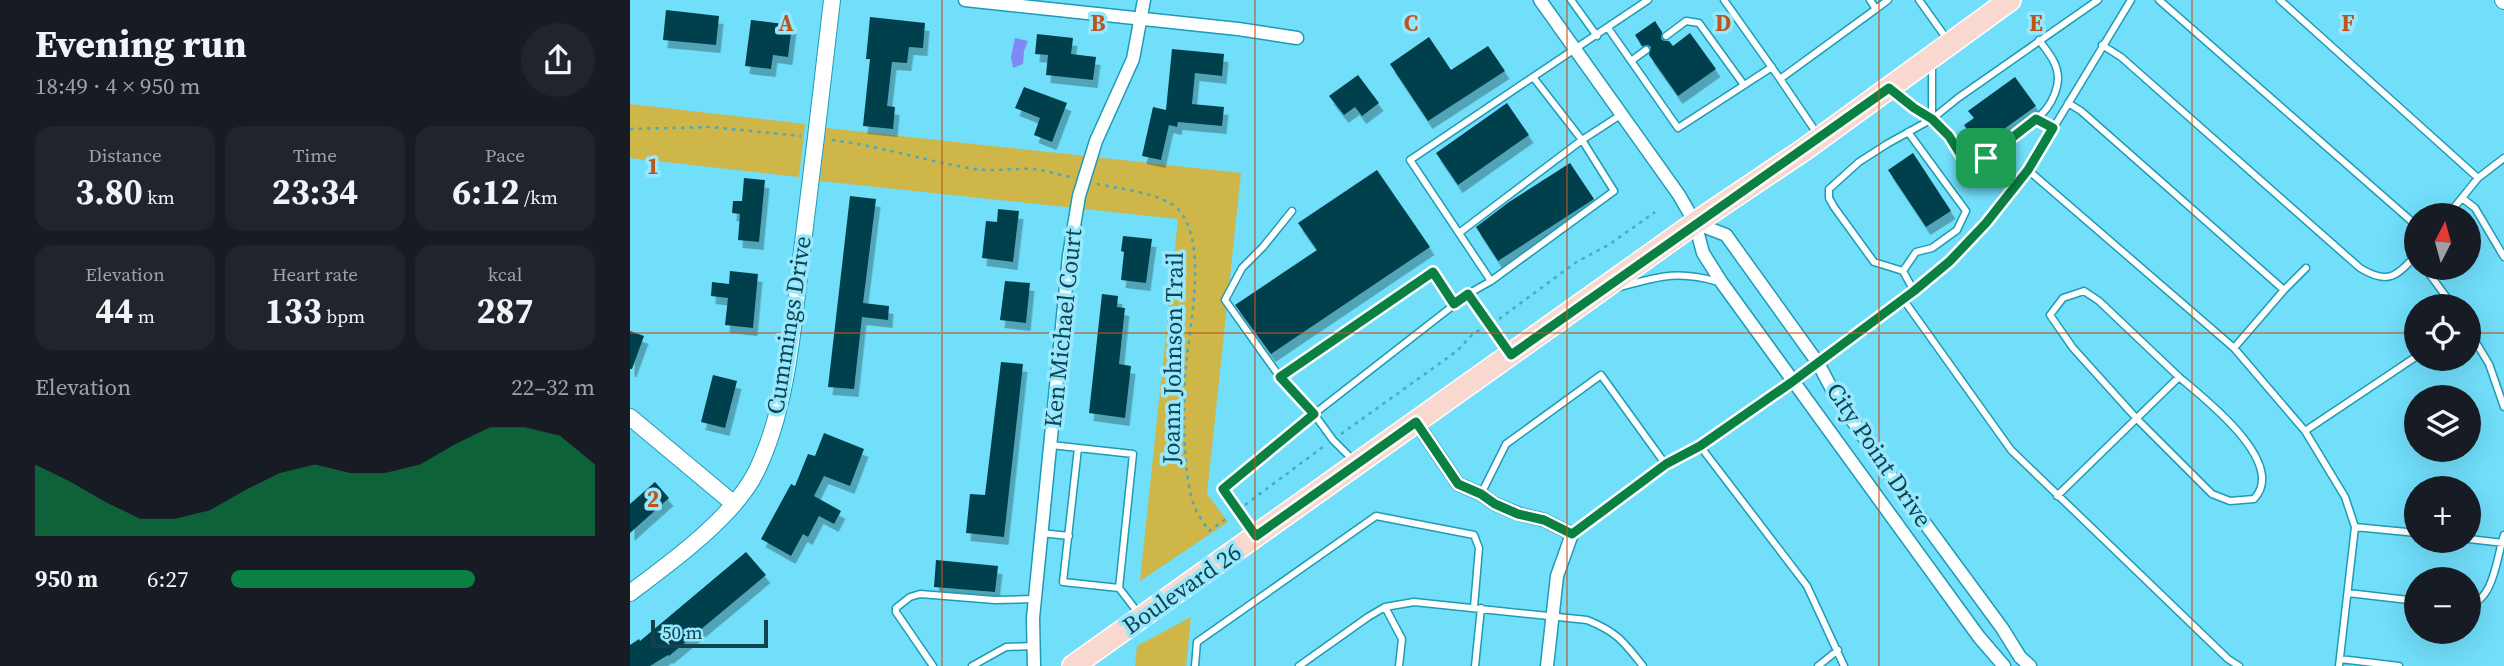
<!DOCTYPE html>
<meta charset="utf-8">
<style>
body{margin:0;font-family:"Source Serif 4",serif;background:#20242c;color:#f1f3f6;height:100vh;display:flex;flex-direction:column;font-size:26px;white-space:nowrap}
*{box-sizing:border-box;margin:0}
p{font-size:23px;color:#9ea1a6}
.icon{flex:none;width:38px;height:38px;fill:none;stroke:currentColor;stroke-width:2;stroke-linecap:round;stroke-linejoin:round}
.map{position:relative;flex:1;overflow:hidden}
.side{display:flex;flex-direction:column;background:#171b24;width:630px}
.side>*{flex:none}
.needle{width:46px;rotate:6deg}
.controls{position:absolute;left:1774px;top:203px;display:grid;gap:14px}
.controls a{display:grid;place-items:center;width:77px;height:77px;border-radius:50%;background:#171b24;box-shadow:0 7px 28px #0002;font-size:35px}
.scale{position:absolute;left:21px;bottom:18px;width:117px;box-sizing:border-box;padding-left:7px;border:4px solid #12424e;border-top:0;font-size:19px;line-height:24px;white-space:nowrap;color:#12424e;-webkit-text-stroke:5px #95e8fe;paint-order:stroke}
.pin{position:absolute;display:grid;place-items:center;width:60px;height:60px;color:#fff;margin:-30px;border-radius:14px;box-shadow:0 4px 10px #0006}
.round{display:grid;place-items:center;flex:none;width:74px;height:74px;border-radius:37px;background:#20242c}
.head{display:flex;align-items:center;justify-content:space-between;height:119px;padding:0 35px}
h1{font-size:38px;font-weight:700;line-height:52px}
.stats{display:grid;grid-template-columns:repeat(3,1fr);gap:10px;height:119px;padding:7px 35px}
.stats div{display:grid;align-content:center;border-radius:18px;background:#20242c;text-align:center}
.stats b{font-size:35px;font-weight:700}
.stats small{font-size:19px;font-weight:400}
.stats p{font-size:19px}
.chart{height:196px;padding:14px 35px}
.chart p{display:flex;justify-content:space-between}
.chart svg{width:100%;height:126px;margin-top:7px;fill:#0b8043;opacity:.7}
ul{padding:0 35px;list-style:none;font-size:23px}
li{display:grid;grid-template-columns:112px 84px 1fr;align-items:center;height:52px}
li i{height:18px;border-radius:9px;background:#0b8043}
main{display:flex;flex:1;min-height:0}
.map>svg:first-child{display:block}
</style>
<main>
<section class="side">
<div class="head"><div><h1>Evening run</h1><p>18:49 · 4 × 950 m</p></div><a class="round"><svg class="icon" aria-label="share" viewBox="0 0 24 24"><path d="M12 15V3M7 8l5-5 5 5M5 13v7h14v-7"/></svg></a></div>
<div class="stats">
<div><p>Distance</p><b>3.80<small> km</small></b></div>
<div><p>Time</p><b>23:34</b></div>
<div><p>Pace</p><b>6:12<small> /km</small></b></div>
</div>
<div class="stats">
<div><p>Elevation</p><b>44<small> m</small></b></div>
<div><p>Heart rate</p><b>133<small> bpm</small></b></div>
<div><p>kcal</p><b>287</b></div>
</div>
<div class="chart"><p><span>Elevation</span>22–32 m</p>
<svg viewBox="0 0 160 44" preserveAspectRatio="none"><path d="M0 44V19L10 25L20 32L30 38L40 38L50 35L60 28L70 22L80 19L90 22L100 22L110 19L120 12L130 6L140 6L150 9L160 19V44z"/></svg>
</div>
<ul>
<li><b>950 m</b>6:27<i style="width:67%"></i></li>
</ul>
</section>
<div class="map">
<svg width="1874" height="666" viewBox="0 0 1874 666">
<defs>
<filter id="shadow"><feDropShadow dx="4.5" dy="8" stdDeviation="0" flood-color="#0004"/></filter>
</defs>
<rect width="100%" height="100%" fill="#71defa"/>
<!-- green -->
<path fill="#ceb648" d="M0,104L175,124L169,177L0,158Z
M196,128L611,173L577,494L598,522L510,581L548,219L190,181Z
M561,617L556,666H505L507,646Z"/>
<!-- water -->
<path fill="#7e89f4" d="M385,38L398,41L394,51L393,64L383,68L381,57Z"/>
<!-- building -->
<path fill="#00414e" filter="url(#shadow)" d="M36,10L89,16L86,45L33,40Z
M240,17L295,23L293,48L279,47L277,63L262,62L257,106L265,107L263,129L233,126L240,59H236Z
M121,20L162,25L158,57L143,55L141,69L115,66Z
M1025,21L1032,32L1031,39L1034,41H1039L1043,46L1060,33L1086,69L1048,96L1019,55L1021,47L1018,45L1012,46L1005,35Z
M407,34L443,38L441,54L466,57L463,80L416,75L418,55L405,54Z
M799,37L821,70L858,46L875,71L798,121L760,64Z
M542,49L594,54L592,76L565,73L562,104L594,107L592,126L548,122L547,127L539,125L531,160L512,156L523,107L536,110Z
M728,75L749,103L732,116L725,107L714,115L699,96Z
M1385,77L1406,106L1349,147L1334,125L1344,118L1338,111Z
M394,87L437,103L422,142L404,135L410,118L385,108Z
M877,103L899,135L828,185L806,153Z
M1283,153L1321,211L1296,227L1258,170Z
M940,163L964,199L868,261L846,227L879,202Z
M747,170L800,247L641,354L605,305L687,250L668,223Z
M114,178L135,180L129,242L108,240L110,214L102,213L103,201H112Z
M220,196L246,199L233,303L259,306L258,320L232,317L224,389L198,387Z
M368,209L389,211L383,262L352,258L356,221L367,222Z
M493,236L522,239L516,283L491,280L494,252L491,251Z
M100,271L128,274L123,328L95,325L98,298L81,296L82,282L99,284Z
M375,281L400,283L396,323L370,320Z
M472,294L488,296L487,307L495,308L489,364L501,366L495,418L459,413Z
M0,331L14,336L2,369H0Z
M371,362L393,364L374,537L336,533L340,494L355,495Z
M83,375L107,381L95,428L71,422Z
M194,433L234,449L220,486L194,476L184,496L211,511L204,524L189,516L178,537L173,534L161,556L131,539L161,484L165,486L178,454L185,456Z
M25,482L39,498L0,533V504Z
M116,552L136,575L39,656L38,655L20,666H0V645L9,639L10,641Z
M306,560L368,566L365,592L304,587Z"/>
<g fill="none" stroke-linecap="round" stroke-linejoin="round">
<defs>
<path id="service" d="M941,0L967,36
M1094,0L1150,79
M1289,0L1319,42
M1529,0L1787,226
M1650,0L1848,178L1874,158
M1246,9L1258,0
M978,28L1048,128L1142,67
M1036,36L1056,21L1069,23L1114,85
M1472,45L1491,57L1730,268C1758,285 1766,277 1787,254
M1001,61L1016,50
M903,77L1018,0
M1263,91L1302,119V62
M1438,103L1451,111L1654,290L1604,348
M1302,119C1311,128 1332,160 1343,161C1357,162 1408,120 1417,108C1423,100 1428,88 1428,78C1428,63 1417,51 1409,40
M1406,119L1423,129
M1188,135L1150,79L1246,9L1240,0
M1398,170L1604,348L1675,431L1715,497L1725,527L1709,666
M1832,198L1845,208L1874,257
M1818,215L1848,178
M829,233L952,140L903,77L780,160L861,281
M1795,268L1823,306
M1273,271L1286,252L1302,248L1327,230L1336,211L1278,132
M990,287C1030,276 1048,270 1089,282
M1654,290L1676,268
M1284,291L1273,271L1244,262L1204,207L1199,198V189L1229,162L1257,144L1302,119L1328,98L1468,0
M1273,299L1381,450L1598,659L1609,666
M1839,331L1859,364L1874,407
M878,350L838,294L861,281L984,191L952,140L992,114
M650,377L803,272L824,304
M1675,431L1787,356
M421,445L503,454L489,588L433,582L448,448
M1070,446L1177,586L1214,666
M724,461L703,440L684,414L838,294
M851,494L876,444L971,375L1036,465
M1427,496L1549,377L1469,301L1454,291L1433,298L1420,315L1443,348L1507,419L1582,494L1600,501L1624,499C1658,463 1575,399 1549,377
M1725,527L1787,533
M623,532L593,489L684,414L657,387L595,300L612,268L633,247L662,211
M411,533L439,536
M942,534L1036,465L1070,446L1162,382L1284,291L1320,261L1356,223L1398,170L1501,0
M1839,539L1874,543
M489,588L509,614
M1718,593L1787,601
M1839,604C1864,601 1867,555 1874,535
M755,607L772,639L769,666
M1710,659L1769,666
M303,666L266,612V608L280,597L290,594L365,600L405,599
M342,666L376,647L403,646
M565,666L567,642L746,516L844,535L849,548L844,607
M669,666L738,617L755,607L784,602L957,620C987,632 993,641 1013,666
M845,666L851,608
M1188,666L1208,650"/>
<path id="minor" d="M335,0L608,29L667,38
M910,0L1049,195L1065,223L1073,253L1092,283L1349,637L1374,666
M1065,223L1096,235L1188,363L1205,395L1266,484L1372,628L1390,657L1400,666
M786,422L828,484L851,494L865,504L889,514L914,520L942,534L927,576L917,666
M404,666L403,618L439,256L449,196L466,141L503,59L514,0"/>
<path id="tertiary" d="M1873,0L1874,1
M0,417L104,504
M0,593C40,563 104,517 126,472C157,410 163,327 171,259C182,173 192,86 202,0"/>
<path id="primary" d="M443,666L1065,223L1175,149L1380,0"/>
</defs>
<!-- service casing -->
<use href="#service" stroke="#1e9bb5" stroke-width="9"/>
<!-- minor casing -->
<use href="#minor" stroke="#1e9bb5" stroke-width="15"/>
<!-- tertiary casing -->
<use href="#tertiary" stroke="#1e9bb5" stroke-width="18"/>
<!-- primary casing -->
<use href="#primary" stroke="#fff" stroke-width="24"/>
<!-- path -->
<path stroke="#50a8be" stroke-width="2.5" stroke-dasharray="3.5 5" stroke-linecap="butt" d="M0,129L80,127L171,136
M202,140C250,146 296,161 344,169C364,172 383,168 403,169C415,170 428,175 440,177
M467,184C486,188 535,194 548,209C580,244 558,331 555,375C554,410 552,477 565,508C569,516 574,524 579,531L599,517
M869,319L945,263L980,244L1025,212
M711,434L827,351L843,334L851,329
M615,505L694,446"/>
<!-- service -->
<use href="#service" stroke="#fff" stroke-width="6"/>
<!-- minor -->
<use href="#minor" stroke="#fff" stroke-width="12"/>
<!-- tertiary -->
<use href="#tertiary" stroke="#fff" stroke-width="16"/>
<!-- primary -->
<use href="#primary" stroke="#f9d9cf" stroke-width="21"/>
</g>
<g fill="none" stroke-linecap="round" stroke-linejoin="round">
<defs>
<path id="route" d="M1259,88L1284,108L1302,119L1319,136L1332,157L1343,161L1356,158L1406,119L1423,128L1398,170L1356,223L1320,261L1284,291L1162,382L1070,446L1036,464L942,534L914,520L888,514L865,504L851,494L828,484L786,422L626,536L593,489L684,414L650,377L803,272L824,304L838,294L881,355Z"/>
</defs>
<!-- route casing -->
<use href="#route" stroke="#fff" stroke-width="14"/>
<!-- route -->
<use href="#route" stroke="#0b8043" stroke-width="9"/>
</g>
<!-- grid -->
<path fill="none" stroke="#bd5419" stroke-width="2" stroke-opacity="0.55" d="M312,0V666M625,0V666M937,0V666M1249,0V666M1562,0V666M0,333H1787M1839,333H1874"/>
<g text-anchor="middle" stroke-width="7" stroke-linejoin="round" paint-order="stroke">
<!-- street labels -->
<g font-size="24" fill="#12424e" stroke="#95e8fe">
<text transform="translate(159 325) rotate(-81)" y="8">Cummings Drive</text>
<text transform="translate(433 328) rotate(-84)" y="8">Ken Michael Court</text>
<text transform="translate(543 358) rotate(-89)" y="8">Joann Johnson Trail</text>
<text transform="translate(1249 455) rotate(56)" y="8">City Point Drive</text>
<text transform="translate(552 589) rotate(-35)" y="8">Boulevard 26</text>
</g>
</g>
<g font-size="23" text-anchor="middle" font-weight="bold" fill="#bd5419" stroke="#95e8fe" stroke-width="7" stroke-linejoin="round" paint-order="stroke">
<text x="156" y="31">A</text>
<text x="468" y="31">B</text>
<text x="781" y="31">C</text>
<text x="1093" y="31">D</text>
<text x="1406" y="31">E</text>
<text x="1718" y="31">F</text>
<text x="23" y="174">1</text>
<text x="23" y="507">2</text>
</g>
</svg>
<div class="controls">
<a><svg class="needle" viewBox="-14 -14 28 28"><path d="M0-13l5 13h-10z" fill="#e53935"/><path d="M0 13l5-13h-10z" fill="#9ea1a6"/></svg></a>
<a><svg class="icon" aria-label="locate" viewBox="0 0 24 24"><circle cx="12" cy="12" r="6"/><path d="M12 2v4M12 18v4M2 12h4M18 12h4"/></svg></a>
<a><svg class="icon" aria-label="layers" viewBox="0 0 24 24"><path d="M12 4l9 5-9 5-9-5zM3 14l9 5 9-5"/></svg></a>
<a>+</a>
<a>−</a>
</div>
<div class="scale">50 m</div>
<div class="pin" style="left:1356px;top:158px;background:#1e9e55"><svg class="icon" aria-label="arrive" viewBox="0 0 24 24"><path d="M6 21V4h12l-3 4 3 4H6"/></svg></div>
</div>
</main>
